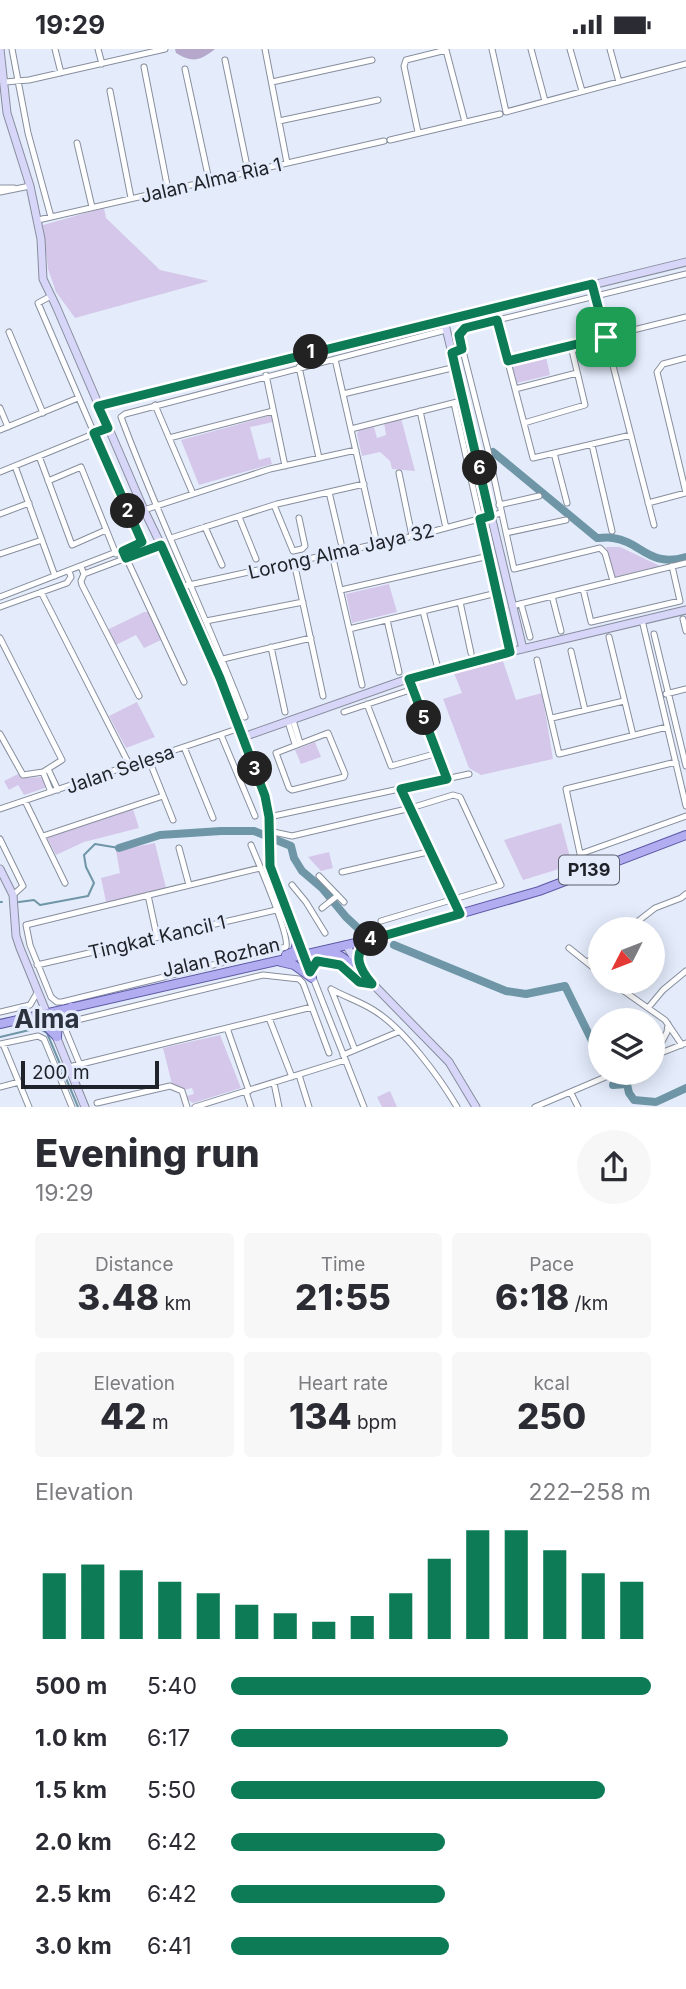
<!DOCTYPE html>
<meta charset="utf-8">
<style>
body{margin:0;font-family:Inter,sans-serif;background:#f7f7f7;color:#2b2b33;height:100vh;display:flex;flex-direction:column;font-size:26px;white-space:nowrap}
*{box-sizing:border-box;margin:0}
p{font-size:23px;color:#7c7c81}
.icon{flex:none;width:38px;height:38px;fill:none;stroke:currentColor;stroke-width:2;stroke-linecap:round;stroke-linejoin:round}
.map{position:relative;height:1058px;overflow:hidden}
.sheet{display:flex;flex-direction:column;background:#fff;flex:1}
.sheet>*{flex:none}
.needle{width:46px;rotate:228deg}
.tools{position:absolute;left:588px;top:868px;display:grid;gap:14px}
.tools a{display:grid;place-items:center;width:77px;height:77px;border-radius:50%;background:#fff;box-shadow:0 4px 18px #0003;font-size:35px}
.scale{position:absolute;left:21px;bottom:18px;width:138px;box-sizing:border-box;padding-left:7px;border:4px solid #1f2228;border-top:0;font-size:19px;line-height:24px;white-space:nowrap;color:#1f2228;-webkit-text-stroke:5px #e4ecfc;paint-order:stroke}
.pin{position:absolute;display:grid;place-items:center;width:60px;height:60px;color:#fff;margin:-30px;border-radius:14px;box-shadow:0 4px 10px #0006}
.km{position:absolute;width:35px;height:35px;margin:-18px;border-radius:50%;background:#222;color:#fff;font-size:19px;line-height:35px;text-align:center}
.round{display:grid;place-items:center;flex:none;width:74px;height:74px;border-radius:37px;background:#f7f7f7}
.headline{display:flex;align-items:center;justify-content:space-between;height:119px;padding:0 35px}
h1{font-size:38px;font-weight:800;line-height:52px}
.metrics{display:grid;grid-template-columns:repeat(3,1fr);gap:10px;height:119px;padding:7px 35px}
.metrics div{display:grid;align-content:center;border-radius:7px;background:#f7f7f7;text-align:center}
.metrics b{font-size:35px;font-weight:800}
.metrics small{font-size:19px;font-weight:400}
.metrics p{font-size:19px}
.chart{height:196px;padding:14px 35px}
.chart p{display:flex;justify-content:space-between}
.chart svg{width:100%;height:126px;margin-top:7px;stroke:#0c7b56;stroke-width:6}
ul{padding:0 35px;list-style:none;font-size:23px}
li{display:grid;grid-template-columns:112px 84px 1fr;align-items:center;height:52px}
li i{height:18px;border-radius:9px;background:#0c7b56}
.status{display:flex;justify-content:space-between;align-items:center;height:49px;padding:0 35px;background:#fff;direction:ltr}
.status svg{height:19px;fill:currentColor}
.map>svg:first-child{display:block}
</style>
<div class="status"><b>19:29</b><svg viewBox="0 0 49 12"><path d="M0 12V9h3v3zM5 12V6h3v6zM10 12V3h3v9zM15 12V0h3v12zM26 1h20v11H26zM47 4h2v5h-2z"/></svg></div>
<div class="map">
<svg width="686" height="1058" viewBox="0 0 686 1058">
<rect width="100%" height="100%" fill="#e4ecfc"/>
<!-- green -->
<path fill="#d5c7e9" d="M104,159L106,169L160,221L209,232L75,269L56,243L48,220L43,176Z
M546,308L550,326L517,334L512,316Z
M272,366L273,373L250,378L259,411L270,408L272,415L199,436L181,391Z
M401,369L415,422L392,420L390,412L380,403L362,407L357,385L359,381L374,378L377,389L386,386L384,374Z
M606,498H620L660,517L615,528Z
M389,535L397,563L352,574L346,545Z
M144,563H149L161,591L144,599L136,586L114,597L107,581Z
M503,612L516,651L542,644L553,710L481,726L469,719L443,650L462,644L454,624Z
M137,653L155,688L126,699L109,667Z
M315,693L321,708L301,715L295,701Z
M18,725L22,729L43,728L46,734L45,739L24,746L18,736L9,741L4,732Z
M133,760L139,779L84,793L56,806L47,789Z
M561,774L572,816L523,831L504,791Z
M155,794L166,839L106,853L101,829L120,824L116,802Z
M329,803L333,819L321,822L308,808Z
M220,986L241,1039L193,1054L188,1051L186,1047L194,1045L192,1039L184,1041L172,1035L163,999Z
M390,1042L397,1058H382L377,1048Z"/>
<!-- forest -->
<path fill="#b5a8ca" d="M175,0H215C200,12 192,14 176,4Z"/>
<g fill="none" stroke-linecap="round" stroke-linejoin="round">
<!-- stream -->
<path stroke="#6e96a6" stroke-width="2" d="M0,853H2
M19,853L34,851L40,856L88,847L94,834L86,818L84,806L95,795L119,799
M0,988L38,979L47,984L78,1058"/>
<!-- river -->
<path stroke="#6e96a6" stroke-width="8" d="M493,403L597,489C602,489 608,488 613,489C642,493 648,519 686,508
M119,799L160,786L221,782H254L291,797L294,809L302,822L322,839L346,868L361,882
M394,896L506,942L526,945L565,937L600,1008
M613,1036L627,1035L629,1044L634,1051L656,1053L686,1039"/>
<defs>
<path id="street" d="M12,0L28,84L51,168
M55,0L61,24
M98,0L102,15
M265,0L287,114
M492,0L506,63L686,15
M531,0L545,52
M570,0L582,42
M610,0L619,33
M446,1L465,73
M225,11L248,122
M144,18L168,141
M185,20L209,131
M5,33L29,31L165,0
M272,33L372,11
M110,42L131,149
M279,72L378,51
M418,83L404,17L406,11L446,1
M390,91L500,65
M77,94L92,158
M0,139H14
M0,143L30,137
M38,171L384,92
M592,235L654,476
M51,247L38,254L119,442L142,493L148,501
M497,271L533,409L631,386
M9,283L43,364
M335,310L377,495
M508,312L686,268
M299,318L319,409
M266,326L285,417
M515,340L577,324
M343,345L456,318
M454,354L510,603
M155,356L193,445
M0,359L8,378
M420,362L446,479
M524,374L585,356L571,297
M351,380L457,353
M0,381L78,349
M169,389L273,362
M592,396L612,482
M554,404L567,454
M39,407L72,496L106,481
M15,417L55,527
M0,423L108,379
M399,424L412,487
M48,432L81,418L116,505
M329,443L341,494
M686,444L657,323L663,315L686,309
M648,454L686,444
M274,456L293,502L302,500L305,497L299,469
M499,456L539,447
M144,461L270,420L356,401
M0,465L29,454
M239,468L256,510
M205,478L222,516
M506,484L566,471
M171,489L277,455L364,435
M123,502L184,633
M0,505L42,491
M332,505L362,636
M294,513L323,647
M81,518L84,525L81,532L82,536L139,647
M84,525L161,496
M613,532L605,504L600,499L514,520L488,401L459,286L465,279L686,225
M180,538L427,484L501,464
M583,540L591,573L680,552L672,517
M341,541L489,507
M41,543L130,717
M552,547L561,582
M0,548L142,493
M460,553L471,604
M521,555L530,588
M512,557L686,514
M0,558L67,534L71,528L69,522
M423,562L438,620
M683,570L686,582
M387,571L399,623
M642,571L686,757
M206,572L303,553
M349,580L497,544
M654,585L686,717
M609,588L633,686
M0,589L62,711L43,723L23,726L0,685
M271,598L285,663
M571,602L585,661
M223,610L311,589
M537,611L559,705L667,678
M409,630L447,730
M666,645L686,640
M367,655L391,717L438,704
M344,663L413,640
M245,668C206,567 159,470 121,368L125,365L446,281
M552,669L624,652
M293,671L300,694
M288,673L295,695
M328,684L345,725L344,728L292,741L289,739L276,704Z
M221,686L255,767
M184,698L213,769
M149,711L173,771
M48,720L58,741
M43,723L51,743
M401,740L460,865
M25,752L65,834
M0,760L240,679
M269,768L469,725
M269,782L292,787L411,759L453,746L460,748L501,836L381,872
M43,787L163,747
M0,790L23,837L13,846
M251,796C258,813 290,886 286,898L62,953H57L51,948L30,896L26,876L260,819
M179,799L189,836
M580,805L686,767
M342,823L432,802
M584,823L566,740L676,713
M319,827L344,853
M292,836L306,853L325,884
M148,846L157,888
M322,859L337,847
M628,880L655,859L681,849L686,845
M569,899L600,924
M588,913L600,901
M37,916L276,861
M308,916L364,1058
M311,921L317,912L339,916L359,933L372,935
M611,933L665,971L682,996
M331,940C345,948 362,953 375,962C404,980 440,1029 457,1058
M331,940L355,1001
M648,959L663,941L686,922
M0,963L30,956L37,944
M269,969L292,1028
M227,979L249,1042
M0,995L38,987L44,990L72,1058
M3,995L29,1058
M662,1004L659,998L667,983L668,975
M343,1006L398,983
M653,1007L686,994
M80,1016L66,982L73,972L263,926L299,930L303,934L329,1004
M69,1018L312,958
M628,1024L629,1026
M299,1026L309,1058
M274,1034L279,1058
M0,1038L19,1033
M246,1043L251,1058
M571,1044L578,1058
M97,1054L170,1037L182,1042L187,1058
M195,1058L345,1011
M535,1058L615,1024"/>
<path id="secondary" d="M0,0L7,64L30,137L41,190L43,230L56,257L144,461L161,496L220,629L248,701L268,757L270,817L305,906
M444,271L523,600
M98,357L686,213
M249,686L430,622L686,561
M0,820L13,846L16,887L20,899L85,1058
M346,896L365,927L449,1013L476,1058"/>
<path id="primary" d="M325,902L339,906L360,920
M286,906L295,902L298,890
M281,913L294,916L312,929
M309,918L311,910L317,903
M360,920L359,903L368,892
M24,969L44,975L57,988
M0,975L369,891L539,842L686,786
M57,988L58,972L71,958"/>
</defs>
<!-- street casing -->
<use href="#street" stroke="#878e9d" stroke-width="7"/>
<!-- secondary casing -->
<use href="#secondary" stroke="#878e9d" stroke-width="9"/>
<!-- primary casing -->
<use href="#primary" stroke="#5d59a4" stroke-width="10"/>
<!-- street -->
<use href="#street" stroke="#fff" stroke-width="5"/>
<!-- secondary -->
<use href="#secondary" stroke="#d8d6f8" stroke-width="7"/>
<!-- primary -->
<use href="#primary" stroke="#b2adf0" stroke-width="8"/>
</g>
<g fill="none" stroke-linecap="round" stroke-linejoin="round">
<defs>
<path id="route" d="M592,235L606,288L508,312L497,271L465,279L459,286L462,300L452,304L490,467L480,470L510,603L409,630L447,730L401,740L460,865L369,891C351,905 360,921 372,935L359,933L340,916L317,912L310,923L270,817L269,768L265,747L220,629L161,496L126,509L123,502L142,493L94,384L108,379L98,357Z"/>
</defs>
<!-- route casing -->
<use href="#route" stroke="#fff" stroke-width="14"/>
<!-- route -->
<use href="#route" stroke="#0c7b56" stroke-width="9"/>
</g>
<g text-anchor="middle" stroke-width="6" stroke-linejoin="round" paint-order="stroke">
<!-- shield labels -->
<rect fill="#e4ecfc" stroke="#5a5f68" stroke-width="2" x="559" y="806.5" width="60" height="29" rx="5"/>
<g font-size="18" font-weight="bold" fill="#1f2228">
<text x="589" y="827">P139</text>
</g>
<!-- street labels -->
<g font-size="19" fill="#1f2228" stroke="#e4ecfc">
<text transform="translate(211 131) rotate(-13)" y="7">Jalan Alma Ria 1</text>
<text transform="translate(341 502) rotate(-13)" y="7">Lorong Alma Jaya 32</text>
<text transform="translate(120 720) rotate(-19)" y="7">Jalan Selesa</text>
<text transform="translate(157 888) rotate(-13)" y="7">Tingkat Kancil 1</text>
<text transform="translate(221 908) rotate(-13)" y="7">Jalan Rozhan</text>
</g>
<!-- district labels -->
<g font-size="26" font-weight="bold" fill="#2c323e" stroke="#e4ecfc">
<text x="47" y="979">Alma</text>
</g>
</g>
</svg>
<div class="tools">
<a><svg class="needle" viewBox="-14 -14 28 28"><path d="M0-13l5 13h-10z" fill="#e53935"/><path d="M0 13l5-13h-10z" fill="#7c7c81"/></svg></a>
<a><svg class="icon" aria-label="layers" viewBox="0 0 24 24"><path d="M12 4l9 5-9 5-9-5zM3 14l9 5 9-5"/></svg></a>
</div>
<div class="scale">200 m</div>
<div class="pin" style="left:606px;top:288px;background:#1e9e55"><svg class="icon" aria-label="arrive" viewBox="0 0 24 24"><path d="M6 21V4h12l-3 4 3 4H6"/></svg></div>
<b class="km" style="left:311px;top:303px">1</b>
<b class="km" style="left:128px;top:462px">2</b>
<b class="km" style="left:255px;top:720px">3</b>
<b class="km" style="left:371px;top:890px">4</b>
<b class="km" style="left:424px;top:669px">5</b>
<b class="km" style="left:480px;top:419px">6</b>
</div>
<section class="sheet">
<div class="headline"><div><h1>Evening run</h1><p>19:29</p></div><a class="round"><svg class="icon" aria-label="share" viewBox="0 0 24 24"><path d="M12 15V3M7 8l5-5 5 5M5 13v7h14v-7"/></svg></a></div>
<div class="metrics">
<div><p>Distance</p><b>3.48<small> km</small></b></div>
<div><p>Time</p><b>21:55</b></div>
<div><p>Pace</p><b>6:18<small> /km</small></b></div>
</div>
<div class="metrics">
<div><p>Elevation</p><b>42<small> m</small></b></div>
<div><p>Heart rate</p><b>134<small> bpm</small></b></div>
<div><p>kcal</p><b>250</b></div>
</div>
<div class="chart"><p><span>Elevation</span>222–258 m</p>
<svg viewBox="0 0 160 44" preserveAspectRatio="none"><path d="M5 44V21M15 44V18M25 44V20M35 44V24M45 44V28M55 44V32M65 44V35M75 44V38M85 44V36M95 44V28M105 44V16M115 44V6M125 44V6M135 44V13M145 44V21M155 44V24"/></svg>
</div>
<ul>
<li><b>500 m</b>5:40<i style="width:100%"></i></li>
<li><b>1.0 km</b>6:17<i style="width:66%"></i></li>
<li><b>1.5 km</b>5:50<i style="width:89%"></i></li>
<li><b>2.0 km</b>6:42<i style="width:51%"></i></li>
<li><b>2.5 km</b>6:42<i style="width:51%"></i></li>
<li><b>3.0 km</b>6:41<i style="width:52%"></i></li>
</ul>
</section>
